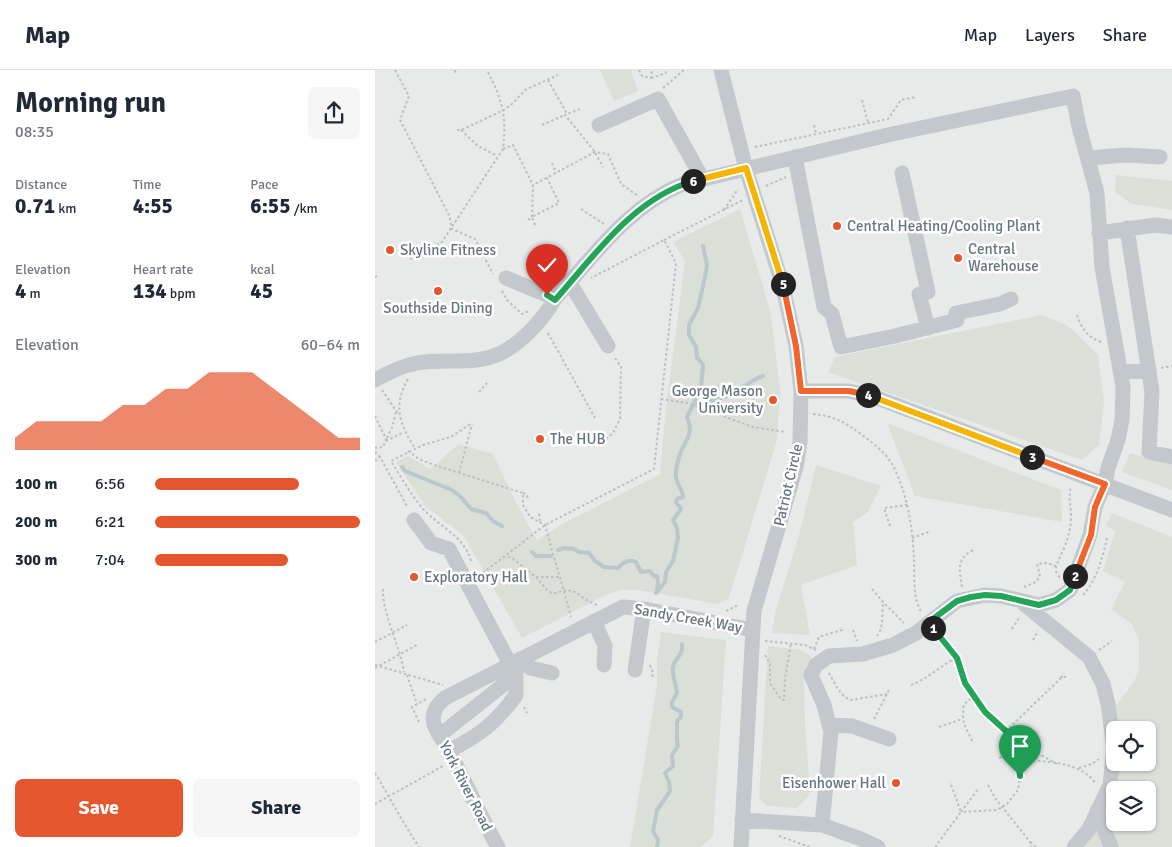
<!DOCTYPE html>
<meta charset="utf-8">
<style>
body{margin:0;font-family:Signika,sans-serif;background:#f6f6f7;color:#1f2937;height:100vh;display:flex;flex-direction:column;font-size:19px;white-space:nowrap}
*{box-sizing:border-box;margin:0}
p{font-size:16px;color:#747a83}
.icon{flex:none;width:28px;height:28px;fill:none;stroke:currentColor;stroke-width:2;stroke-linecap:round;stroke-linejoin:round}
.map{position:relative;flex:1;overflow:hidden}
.details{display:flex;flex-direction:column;background:#fff;width:375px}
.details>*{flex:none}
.fabs{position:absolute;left:731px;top:651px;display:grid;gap:10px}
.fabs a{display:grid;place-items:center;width:50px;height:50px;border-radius:8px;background:#fff;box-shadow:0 1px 4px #0004;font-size:25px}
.pin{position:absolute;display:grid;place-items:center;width:42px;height:42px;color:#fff;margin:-51px -21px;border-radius:50% 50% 50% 0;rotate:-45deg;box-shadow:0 0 5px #0007}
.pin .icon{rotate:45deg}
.km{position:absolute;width:25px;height:25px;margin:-12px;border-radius:50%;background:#222;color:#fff;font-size:14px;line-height:25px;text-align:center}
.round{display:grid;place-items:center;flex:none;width:52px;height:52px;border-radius:8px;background:#f6f6f7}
.head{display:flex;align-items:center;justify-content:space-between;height:85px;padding:0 15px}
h1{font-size:28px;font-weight:700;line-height:38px}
.metrics{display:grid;grid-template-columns:repeat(3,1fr);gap:8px;height:85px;padding:5px 15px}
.metrics div{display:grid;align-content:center}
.metrics b{font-size:21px;font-weight:700}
.metrics small{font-size:14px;font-weight:400}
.metrics p{font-size:14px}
.chart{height:140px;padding:10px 15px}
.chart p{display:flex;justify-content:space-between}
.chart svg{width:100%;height:90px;margin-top:5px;fill:#e4572e;opacity:.7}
.cta{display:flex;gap:10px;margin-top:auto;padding:10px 15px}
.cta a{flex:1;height:58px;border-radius:8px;background:#e4572e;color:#fff;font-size:20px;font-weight:700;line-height:58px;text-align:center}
.cta a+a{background:#f6f6f7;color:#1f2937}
ul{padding:0 15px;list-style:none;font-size:16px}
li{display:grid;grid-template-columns:80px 60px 1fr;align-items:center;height:38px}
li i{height:12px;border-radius:6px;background:#e4572e}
header{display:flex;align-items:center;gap:30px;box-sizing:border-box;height:70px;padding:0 25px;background:#fff;border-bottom:1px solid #e0e1e3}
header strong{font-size:24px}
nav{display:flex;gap:28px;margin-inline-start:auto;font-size:18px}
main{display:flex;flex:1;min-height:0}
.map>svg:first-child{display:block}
</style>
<header>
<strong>Map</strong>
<nav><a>Map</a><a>Layers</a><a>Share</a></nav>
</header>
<main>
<section class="details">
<div class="head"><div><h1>Morning run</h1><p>08:35</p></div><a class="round"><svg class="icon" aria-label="share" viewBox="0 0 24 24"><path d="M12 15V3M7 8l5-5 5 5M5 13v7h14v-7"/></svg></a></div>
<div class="metrics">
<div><p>Distance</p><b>0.71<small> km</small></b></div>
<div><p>Time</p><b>4:55</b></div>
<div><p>Pace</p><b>6:55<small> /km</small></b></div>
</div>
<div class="metrics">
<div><p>Elevation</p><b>4<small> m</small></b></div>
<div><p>Heart rate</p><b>134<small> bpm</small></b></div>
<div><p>kcal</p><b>45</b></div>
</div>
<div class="chart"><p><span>Elevation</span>60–64 m</p>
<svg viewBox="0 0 160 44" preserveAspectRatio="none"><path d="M0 44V38L10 30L20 30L30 30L40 30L50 22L60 22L70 14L80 14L90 6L100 6L110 6L120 14L130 22L140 30L150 38L160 38V44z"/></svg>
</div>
<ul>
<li><b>100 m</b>6:56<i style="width:70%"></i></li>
<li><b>200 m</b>6:21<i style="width:100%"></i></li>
<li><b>300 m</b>7:04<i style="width:65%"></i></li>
</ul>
<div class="cta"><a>Save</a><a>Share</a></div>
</section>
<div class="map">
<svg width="797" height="777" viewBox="0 0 797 777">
<rect width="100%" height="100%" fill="#fafaf8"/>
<!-- built -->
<path fill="#e8e9e9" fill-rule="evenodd" d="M0,0H797V777H0ZM740,660H772V692H740ZM740,720H772V752H740Z"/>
<!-- green -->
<path fill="#dadfd7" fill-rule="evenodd" d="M225,0H256L263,21L239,31Z
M741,105L797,111V140L757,134L740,122Z
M365,139L395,240L405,318L402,370L354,528L343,534L262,520H246L231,525L147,568L88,465L50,436L21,392L33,386L55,399L84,374L118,384L140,431L162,470L184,456L285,404L291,338L310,191L298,172Z
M667,245L692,255L723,285L729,331L724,375L707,390L453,302L460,287Z
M512,353L686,420L687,452L540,426Z
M755,383L797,395V420L747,402Z
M441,395L506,416L492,443L478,452L482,495L426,515L435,565L397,563L401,539L424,466Z
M737,443L797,467V777H709L744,693L772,692V660H744L741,636L759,612L764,599V570L757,554L736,539L750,512L728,501L740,461L731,456ZM740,720H772V752H740Z
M286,562L351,570L338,767L325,777H255L282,615V590Z
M393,576L426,580L437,587L429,609L430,653L435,724L422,738L393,736L384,728Z"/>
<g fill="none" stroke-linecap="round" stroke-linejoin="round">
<!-- stream -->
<path stroke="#bbc7cb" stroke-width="4" d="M319,333C338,334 355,325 371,315C377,312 381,308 388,306
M27,397L30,401L77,420L86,427L96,439L111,443L118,451L127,456
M183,480L189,478L199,479L204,482L214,483L220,491L229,497L243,498C248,492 254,489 261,492L266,502L275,501L279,506H282L283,512L282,522
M157,482L161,486H176
M281,523L290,512L291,502L298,491L303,468L302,458L298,450L306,439L301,432L302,429L308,427C308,419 299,412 301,402C301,397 305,383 307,379C314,367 318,360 312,347L319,333L321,325L326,318L328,295L322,287L321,277L314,265V255L323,238L330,207L332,195L328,176
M282,777L283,770L278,761L282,740L295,721L294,712L290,703L298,696L297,685L303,676L302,671V651L306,647V642L297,637V632L302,623C301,614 297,607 298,597C300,587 308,587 307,574"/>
<!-- path -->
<path stroke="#bbbfc2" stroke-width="2" stroke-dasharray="2.5 2.5" stroke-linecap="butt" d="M20,0L34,26L25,50L74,145L77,159L100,169L118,204
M264,0L267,6L276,8L277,0
M79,2L83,0
M276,8L291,3L290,0
M173,10L192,44
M288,18L309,0
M487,30L493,53
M205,39L190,45L220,82L228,97
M167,55L190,45
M439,55L441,64
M82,60H86L129,40L138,33L150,20L183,5
M86,60L103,76L122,86
M380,77L513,49L526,30L541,27
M128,79L138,75L158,115
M177,93L181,103
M391,116L411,107
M206,139L229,154
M349,140L363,119
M153,150L157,147L158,115L220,82L233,84L246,114L263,126
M160,155L157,147L184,133L172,108
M289,170L368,130
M35,189L67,172L128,79C132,44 127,30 112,0
M0,207L2,206
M127,221L132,230L147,244L154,241
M702,245C706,257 713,269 727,272
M173,263L220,348
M786,298L797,296
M33,309C18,335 24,354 40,378
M7,320L24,345
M104,322L112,313
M286,329L312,333L378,357L411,362
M438,344C459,346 470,352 487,365C498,373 510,382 517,394C532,421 538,459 539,490C540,507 537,528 547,543
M0,346L11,369L8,377L0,378
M12,368L17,358L21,342
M231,369L238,363L245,349L246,297L240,288
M11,371L29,362
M33,381L44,389L59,395L148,423V435L155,447L170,455C178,486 188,516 196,547
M0,382L5,387L33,438
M0,391L5,387
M84,403L97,354
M148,423L151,424L154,430
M164,444L165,451
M515,456L509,438L532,435
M537,468L556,461
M128,487H136L161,507H184
M96,491C89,466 65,457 49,440C36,425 26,407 16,391L48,375L76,367L97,353
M681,496V502L685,508
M104,506L170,455L279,399L301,193L289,170L216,208
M161,507L171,519L178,524C203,514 202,528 222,535
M587,517C585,500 580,490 598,480
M649,517L661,512L665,506L662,494L672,493L681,496C688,481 696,465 696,447C696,436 693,427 696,416
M8,519C7,543 25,576 29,602
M497,519L508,532L529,553
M708,525C722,509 728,487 732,468
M351,541L361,536L362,538
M637,559L644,548
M478,560L482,571
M562,562L582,588L590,613L610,642L631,661L643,685L645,706L643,720L632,734L622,740L586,742
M502,566C509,557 507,543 508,532
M658,570L663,561
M390,571L430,575L441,580
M0,572L32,555
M439,579L444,567L470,559
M724,580L737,571
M390,585L395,594V613L406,629L409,630L410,609L416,573
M0,595L68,615
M275,595L278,603L277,609
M0,598L42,575
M454,603C460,613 464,626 476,630L512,624
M32,605L42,634
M686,608L688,603
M536,615C551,610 565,596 581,588
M149,637L152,643
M499,649L515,618
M44,652L37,637L51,629
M564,657L587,649
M597,671C590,654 586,654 589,634L599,626
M624,688L641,681
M643,689C669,692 705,690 721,714
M682,694L666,685L631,661L686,608L693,606
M704,698L717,694L724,689
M0,703C15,728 28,753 44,777
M613,715L620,728L655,772L656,777
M0,734L68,696
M586,742L604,718
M404,766L435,777
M655,772L661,777
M560,777L586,742L575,712"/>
<!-- minor -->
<path stroke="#c3c8cc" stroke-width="15" d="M346,0L371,99L407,213L421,276L426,321L425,372L421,397L379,541L366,777
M224,55L283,29L327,108
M420,87L449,237L457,244L466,277L520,266L582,250L581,243L625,234L636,229
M713,88L751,85L785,87
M527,103L553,222L544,224L553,258
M752,158L777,322L774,382L797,387
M724,163L780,155L797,157
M131,208L172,225L179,230
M195,213L233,276
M745,302L774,300
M0,310C14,302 27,296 42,293C70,288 100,296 126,283C145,274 169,249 179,230C218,187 253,136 308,114L517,64L698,26L704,57L722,123L727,197L748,317L747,350L743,370L733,398L730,414L720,437L715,465L695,520L681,530L664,535L626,526L610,525L582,531L541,563L518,575L488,584L454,586L441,595L436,605L449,635L456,662L447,755
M426,321H474L497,326L797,440
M39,450L56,473L74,479L135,594
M649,534L714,587L728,614L733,634L739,678L735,715L714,759L699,777
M219,551L230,576L229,595
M145,589L155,598L177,603
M260,600L269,539
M454,655L477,656L514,669
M65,665L133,611L140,595
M74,681C106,664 120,654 141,625V591
M722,741L736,777
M367,750L447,755L486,769L503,777
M123,777C105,746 91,713 74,681C70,672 61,663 59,654C56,642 62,635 70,628L248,537L269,539L378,560"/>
</g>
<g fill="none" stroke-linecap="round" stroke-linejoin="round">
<defs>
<path id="split-1" d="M558,558L582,588L590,613L610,642L631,661L643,685L645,706"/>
<path id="split-2" d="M558,558L554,552L582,531L596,527L610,525L626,526L664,535L681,530L695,520L700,506"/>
<path id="split-3" d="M657,387L730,414L720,437L716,465L700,506"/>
<path id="split-4" d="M493,325L657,387"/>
<path id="split-5" d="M408,214L421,276L426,321H474L493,325"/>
<path id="split-6" d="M318,111L371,98L408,214"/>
<path id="split-7" d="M172,225L180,230C220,185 258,129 318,111"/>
</defs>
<!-- split-1 casing -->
<use href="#split-1" stroke="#fff" stroke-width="10"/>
<!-- split-2 casing -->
<use href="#split-2" stroke="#fff" stroke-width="10"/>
<!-- split-3 casing -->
<use href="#split-3" stroke="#fff" stroke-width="10"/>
<!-- split-4 casing -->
<use href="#split-4" stroke="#fff" stroke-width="10"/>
<!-- split-5 casing -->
<use href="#split-5" stroke="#fff" stroke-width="10"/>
<!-- split-6 casing -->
<use href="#split-6" stroke="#fff" stroke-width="10"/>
<!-- split-7 casing -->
<use href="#split-7" stroke="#fff" stroke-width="10"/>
<!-- split-1 -->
<use href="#split-1" stroke="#22a559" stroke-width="6"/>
<!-- split-2 -->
<use href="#split-2" stroke="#22a559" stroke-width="6"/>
<!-- split-3 -->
<use href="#split-3" stroke="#f0652b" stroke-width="6"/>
<!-- split-4 -->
<use href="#split-4" stroke="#f5b400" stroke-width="6"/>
<!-- split-5 -->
<use href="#split-5" stroke="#f0652b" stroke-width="6"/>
<!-- split-6 -->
<use href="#split-6" stroke="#f5b400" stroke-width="6"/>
<!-- split-7 -->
<use href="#split-7" stroke="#22a559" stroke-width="6"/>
</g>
<!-- markers -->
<g fill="#e4572e" stroke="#fff" stroke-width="2">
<circle cx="462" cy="156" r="5"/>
<circle cx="15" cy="180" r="5"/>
<circle cx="583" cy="188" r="5"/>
<circle cx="63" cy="221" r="5"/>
<circle cx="398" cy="330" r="5"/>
<circle cx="165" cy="369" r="5"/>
<circle cx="39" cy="507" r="5"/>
<circle cx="521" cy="713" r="5"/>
</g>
<g text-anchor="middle" stroke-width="5" stroke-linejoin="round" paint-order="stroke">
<!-- poi labels -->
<g font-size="15" fill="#657683" stroke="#fff" text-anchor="start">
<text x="472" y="161">Central Heating/Cooling Plant</text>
<text x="593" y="184">Central<tspan x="593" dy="17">Warehouse</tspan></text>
<text x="25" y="185">Skyline Fitness</text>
<text x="63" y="243" text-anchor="middle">Southside Dining</text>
<text x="388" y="326" text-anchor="end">George Mason<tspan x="388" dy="17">University</tspan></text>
<text x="175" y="374">The HUB</text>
<text x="49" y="512">Exploratory Hall</text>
<text x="511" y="718" text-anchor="end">Eisenhower Hall</text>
</g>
<!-- street labels -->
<g font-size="15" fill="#657683" stroke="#fff">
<text transform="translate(413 415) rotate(-77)" y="5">Patriot Circle</text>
<text transform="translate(313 548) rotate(10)" y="5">Sandy Creek Way</text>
<text transform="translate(91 716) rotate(63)" y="5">York River Road</text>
</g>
</g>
</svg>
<div class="fabs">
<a><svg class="icon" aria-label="locate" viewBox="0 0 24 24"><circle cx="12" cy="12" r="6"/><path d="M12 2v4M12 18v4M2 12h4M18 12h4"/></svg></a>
<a><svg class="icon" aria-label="layers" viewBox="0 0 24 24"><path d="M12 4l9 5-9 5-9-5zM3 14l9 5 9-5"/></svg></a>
</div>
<div class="pin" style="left:645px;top:706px;background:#1e9e55"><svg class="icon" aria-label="arrive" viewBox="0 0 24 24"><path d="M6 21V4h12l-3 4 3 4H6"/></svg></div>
<div class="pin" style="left:172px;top:225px;background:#d93025"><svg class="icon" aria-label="check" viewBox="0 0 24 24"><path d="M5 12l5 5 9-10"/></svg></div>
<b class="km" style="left:558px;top:558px">1</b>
<b class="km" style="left:700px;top:506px">2</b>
<b class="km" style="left:657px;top:387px">3</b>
<b class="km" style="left:493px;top:325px">4</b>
<b class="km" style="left:408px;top:214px">5</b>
<b class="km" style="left:318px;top:111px">6</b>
</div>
</main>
